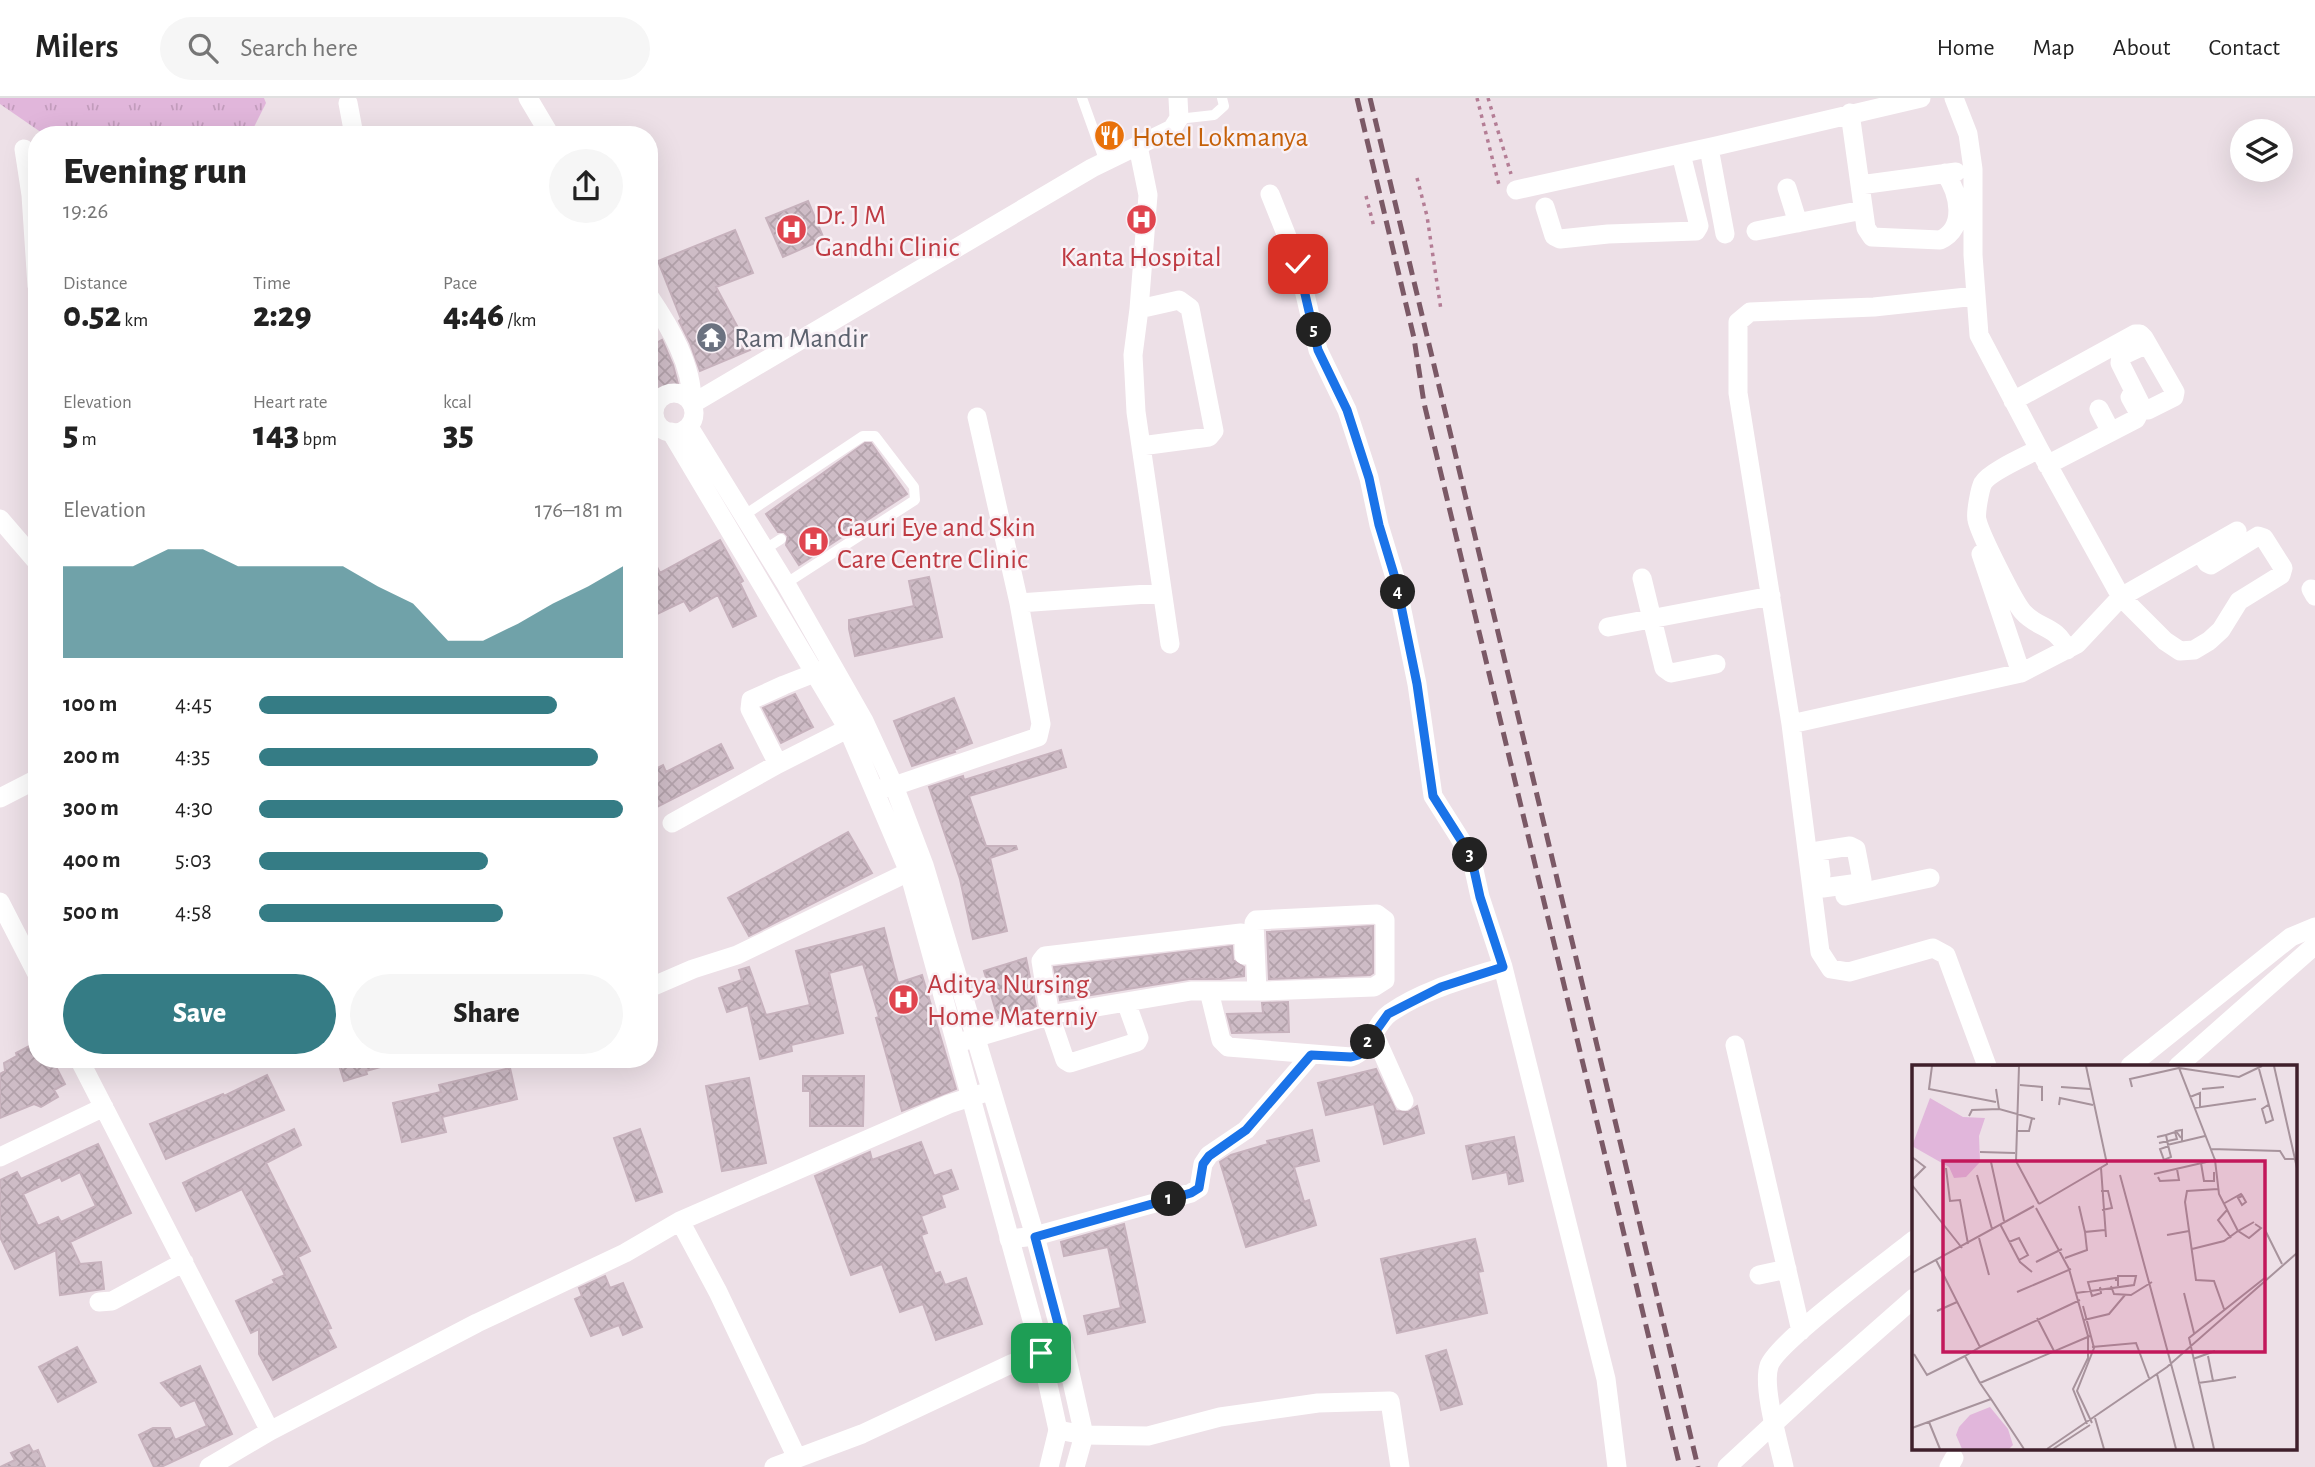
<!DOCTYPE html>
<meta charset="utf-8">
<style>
body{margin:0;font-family:"Alegreya Sans",sans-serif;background:#f6f6f6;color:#222;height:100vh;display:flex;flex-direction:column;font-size:26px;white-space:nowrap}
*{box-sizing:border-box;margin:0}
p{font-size:23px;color:#767676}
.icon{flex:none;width:38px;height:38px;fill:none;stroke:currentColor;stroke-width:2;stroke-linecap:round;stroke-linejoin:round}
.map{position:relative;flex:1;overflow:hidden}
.details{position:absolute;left:28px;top:28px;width:630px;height:942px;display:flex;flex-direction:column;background:#fff;border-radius:28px;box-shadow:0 7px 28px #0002}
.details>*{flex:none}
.buttons{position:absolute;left:2230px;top:21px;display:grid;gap:14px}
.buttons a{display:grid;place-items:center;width:63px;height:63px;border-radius:50%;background:#fff;box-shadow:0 7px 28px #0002;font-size:35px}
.pin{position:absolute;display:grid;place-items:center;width:60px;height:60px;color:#fff;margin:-30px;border-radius:14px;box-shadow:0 4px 10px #0006}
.km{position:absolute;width:35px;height:35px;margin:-18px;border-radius:50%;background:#222;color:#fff;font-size:19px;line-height:35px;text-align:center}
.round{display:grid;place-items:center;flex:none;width:74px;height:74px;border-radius:37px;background:#f6f6f6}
.headline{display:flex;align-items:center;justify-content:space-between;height:119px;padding:0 35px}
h1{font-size:38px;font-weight:800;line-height:52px}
.figures{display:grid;grid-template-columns:repeat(3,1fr);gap:10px;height:119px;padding:7px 35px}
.figures div{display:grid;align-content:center}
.figures b{font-size:35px;font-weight:800}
.figures small{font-size:19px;font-weight:400}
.figures p{font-size:19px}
.chart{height:196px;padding:14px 35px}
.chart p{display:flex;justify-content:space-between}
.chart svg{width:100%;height:126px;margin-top:7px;fill:#357c85;opacity:.7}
.cta{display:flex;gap:14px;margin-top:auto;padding:14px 35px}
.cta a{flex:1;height:80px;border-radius:42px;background:#357c85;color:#fff;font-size:28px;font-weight:800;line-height:80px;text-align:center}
.cta a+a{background:#f6f6f6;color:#222}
ul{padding:0 35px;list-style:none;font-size:23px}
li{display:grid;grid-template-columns:112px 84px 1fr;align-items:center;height:52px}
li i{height:18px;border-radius:9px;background:#357c85}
header{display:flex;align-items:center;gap:42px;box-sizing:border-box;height:98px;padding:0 35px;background:#fff;border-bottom:2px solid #e0e0e0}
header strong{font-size:33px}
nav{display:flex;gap:38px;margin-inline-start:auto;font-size:24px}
.search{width:490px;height:63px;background:#f6f6f6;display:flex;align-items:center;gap:18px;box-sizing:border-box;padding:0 24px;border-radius:38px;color:#767676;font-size:26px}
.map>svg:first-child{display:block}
</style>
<header>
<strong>Milers</strong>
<div class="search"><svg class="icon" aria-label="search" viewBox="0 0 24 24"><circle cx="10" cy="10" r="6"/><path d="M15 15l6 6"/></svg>Search here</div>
<nav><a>Home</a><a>Map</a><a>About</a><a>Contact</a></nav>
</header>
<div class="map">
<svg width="2315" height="1369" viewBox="0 0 2315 1369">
<defs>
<pattern id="grass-tufts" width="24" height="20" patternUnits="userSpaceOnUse" patternTransform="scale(1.75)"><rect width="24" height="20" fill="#e1b6db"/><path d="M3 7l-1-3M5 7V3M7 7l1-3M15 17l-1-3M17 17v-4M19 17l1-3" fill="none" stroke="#c29cbc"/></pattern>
<pattern id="building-cross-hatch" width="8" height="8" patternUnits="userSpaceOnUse" patternTransform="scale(1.75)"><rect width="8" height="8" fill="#cebcc6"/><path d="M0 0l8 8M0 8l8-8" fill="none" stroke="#b2a1aa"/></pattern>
</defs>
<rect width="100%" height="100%" fill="#ede0e7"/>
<!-- grass -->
<path fill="url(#grass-tufts)" d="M0,0H264L266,5L250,37H45L0,6Z"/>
<!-- building -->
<path fill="url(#building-cross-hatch)" stroke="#c7b2bd" stroke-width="2" fill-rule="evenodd" d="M808,103L824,141L783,159L766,120Z
M735,132L753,175L716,189L750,252L700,273L690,245L679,223L681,221L658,163Z
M662,242L673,267L678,286L649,302V249Z
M865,345H871L907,396L799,467L786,447L788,438L784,434H778L766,416Z
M720,442L743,483L740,485L756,518L733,529L718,497L690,513L684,503L649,520V453L660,475Z
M929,479L942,539L855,558L849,531V522L914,508L909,483Z
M795,596L813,629L781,645L763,610Z
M954,600L972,645L954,652L955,654L912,668L894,623Z
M721,646L733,670L657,709L649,694V674L663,667L666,674Z
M1061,652L1066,669L969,698L986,748H1016L1017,751L990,760L1007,833L973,841L960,781L929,689L963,678L964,682Z
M848,734L872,775L749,838L728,800Z
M1373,828V875L1370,877L1269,881L1267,834Z
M884,830L898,885L922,877L956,991L902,1013L876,920L879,919L863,866L829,875L843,935L791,947L792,953L760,961L748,907L727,914L719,890L742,882L739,872L749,869L766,917L810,907L796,853Z
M1232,848L1233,862L1244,869V878L1220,881H1189L1060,902L1054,869Z
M1026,860L1036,909L998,920L984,873Z
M1288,904L1289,934L1232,935L1227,916L1263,915L1262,905Z
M37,944V961H52L65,986L54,992L58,999L41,1009L34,1006L0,1020V976L5,973L4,965L17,958L16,955Z
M337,961H395V965L366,973L367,976L344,983Z
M510,970L517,1001L442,1019L446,1034L402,1044L393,1005L441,994L439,987Z
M1376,971L1396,1013L1408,1014L1417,1008L1424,1035L1384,1046L1374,1006L1326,1017L1318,985Z
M267,977L284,1012L166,1061L150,1026L223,996L224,998Z
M803,978H864L863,1028H810V993H803Z
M749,980L766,1065L722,1073L706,988Z
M294,1031L301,1047L266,1065L310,1153L298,1159L331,1230L327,1231L336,1249L273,1282L259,1256V1231L251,1235L236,1203L275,1185L273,1182L285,1177L242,1091L196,1113L183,1085Z
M640,1031L662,1094L636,1103L614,1040Z
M1312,1032L1319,1063L1294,1069L1304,1104L1309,1102L1316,1127L1246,1149L1220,1064L1231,1057L1268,1046L1267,1043Z
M1514,1039L1523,1083L1509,1086L1507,1074L1473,1081L1466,1048Z
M921,1044L934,1078L951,1072L958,1091L941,1097L945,1109L921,1118L927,1135L921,1137L935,1176L940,1174L945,1187L966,1180L982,1226L936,1242L923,1206L900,1214L882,1166L851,1177L815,1078L870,1054L872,1062Z
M98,1046L131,1115L70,1144L80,1166L101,1164L104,1191L60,1197L56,1152L15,1171L0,1139V1082L17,1074L21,1081ZM80,1074L96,1108L61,1124L58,1119L38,1128L23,1096L60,1079L62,1083Z
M1124,1126L1145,1224L1088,1236L1084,1218L1121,1210L1108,1149L1064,1158L1061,1144Z
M1475,1141L1483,1173L1478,1174L1487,1215L1397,1235L1381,1161Z
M605,1178L610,1190L623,1185L642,1229L623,1237L619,1227L591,1238L575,1201L582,1198L579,1190Z
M77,1249L96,1284L58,1304L39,1269Z
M1446,1252L1462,1306L1441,1312L1426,1258Z
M200,1268L232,1336L161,1369H154L139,1337L153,1330H170L175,1342L207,1328L195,1302L181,1308L161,1285Z
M29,1347L33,1354L38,1352L45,1369H0L15,1362L11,1355Z"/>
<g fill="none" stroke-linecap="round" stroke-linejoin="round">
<!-- path -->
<path stroke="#b47d95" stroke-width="3.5" stroke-dasharray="3.5 5" stroke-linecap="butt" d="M1477,0L1499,87
M1488,0L1511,76
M1417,80L1427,118L1441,212
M1366,98L1374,129"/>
<!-- service -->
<path stroke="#fff" stroke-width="10" d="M1082,0L1105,64
M1178,21L1214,17L1224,8L1222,0
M743,418L863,338H875L914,389L915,402L785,486
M764,452L781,441"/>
<!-- minor -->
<path stroke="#fff" stroke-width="19" d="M1954,0L1968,36L1973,71V157L1979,237L2039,351L2121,499L2237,433
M348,5L354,37
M1850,15L1866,130L1872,139L1940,142C1967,130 1959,95 1945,75
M1138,48L1148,97L1139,211L1133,257L1136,314L1170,546
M1709,50L1725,136
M24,51L31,97L37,188
M1860,87L1956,74
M1787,90L1798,125
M1516,92L1716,48L1921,0
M1270,96L1298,166L1318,252L1347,312L1369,380L1379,427L1396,483L1417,586L1433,698L1471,758L1480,799L1503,869L1606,1281L1617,1369
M1545,109L1554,138L1560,141L1608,136L1696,133L1699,128L1681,56
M1756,133L1863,112
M1976,198L1874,209L1750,214L1738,224V295L1791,626L1820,854L1831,871L1849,874L1933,850L1946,857L1987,968
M1139,211L1179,202L1190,210L1214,333L1209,339L1141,348
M2013,303L2135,236H2140L2144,240L2175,294L2174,299L2148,312L2143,311L2120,265L2121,258L2147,246
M2099,311L2111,334
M977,319L1019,505
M2039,351C2026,358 1989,374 1983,385C1980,390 1975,417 1977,422C1980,436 2014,504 2023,514C2039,532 2056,526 2067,552
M2047,367L2136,321L2139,315L2130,299
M1981,456L2021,575
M1642,480L1664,570L1671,575L1716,566
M2311,491L2315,498
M1608,529L1771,498
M1791,626L2021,575L2077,546L2121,499L2165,543L2180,553L2194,552L2209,543L2221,532L2239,503L2281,477L2283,470L2264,440L2258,438L2211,467L2207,465L2200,454
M778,666L750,611L751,602L784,587L830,569
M880,691L894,688L1038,639L1041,626L1019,505L1162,495
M672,725L778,666L863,623
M1821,777L1818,753L1850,748L1856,751L1862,782L1859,785L1823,790
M1845,798L1930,780
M0,804L37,876
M649,890L693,871L737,857L923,767
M1209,893L1221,942L1228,949L1351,959C1371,953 1374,926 1390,915C1423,892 1465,881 1503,869
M1126,904L1139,940L1137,944L1070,965L1065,962L1050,918L1041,863L1045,858L1241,835L1244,839V857
M1374,936L1404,1003
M961,944L1055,916L1191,893C1215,893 1239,893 1263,893L1374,889L1385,882V822L1377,816L1256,822L1254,825L1257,893
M1735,947L1801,1233
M79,961L270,1333L209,1369
M2130,968L2291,839L2315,829
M0,1059L104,1009
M680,1123L718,1194L797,1360
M1009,1141L1035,1138L1191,1095L1199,1090L1203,1066L1209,1057L1246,1032L1311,957
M1759,1177L1787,1171
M99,1204L112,1203L184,1164
M1058,1332L1084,1337L1148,1338L1220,1319L1318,1305L1390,1303L1400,1369
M270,1333L477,1225L625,1155L680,1123L949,1006L990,993
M774,1369L862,1336L1011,1266L1064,1248
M1784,1369C1779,1346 1762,1289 1769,1268C1776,1245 1889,1162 1914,1142
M1949,1369L1954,1360"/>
<!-- tertiary -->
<path stroke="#fff" stroke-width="19" d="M692,306L1092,70L1172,31L1179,20L1178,0
M689,329L786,486L864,623L894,688L924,767L1035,1138L1064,1248L1084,1337L1075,1369
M671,334L848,631L909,774L1041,1255L1058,1332L1049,1369
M0,421L37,464
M2178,968L2315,847
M1727,1369L1822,1281L1914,1200"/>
<!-- secondary -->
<path stroke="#fff" stroke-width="19" d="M528,0L550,37
M649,198C670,229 693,268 692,306
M654 315a20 20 0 1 1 40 0a20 20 0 1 1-40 0Z
M0,700L37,681"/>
<!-- rail -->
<path stroke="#7b5966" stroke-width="5" stroke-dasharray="14 7" stroke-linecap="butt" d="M1357,0L1414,240L1424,305L1680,1369
M1370,0L1698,1369"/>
</g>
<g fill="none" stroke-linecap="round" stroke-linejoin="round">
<defs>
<path id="route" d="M1041,1255L1064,1248L1035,1139L1191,1095L1199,1090L1203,1066L1209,1058L1246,1032L1311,957L1351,959L1359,957L1388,916L1441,889L1503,869L1480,799L1471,758L1433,698L1417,586L1396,483L1379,427L1369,380L1347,312L1318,252L1298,166"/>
</defs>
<!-- route casing -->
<use href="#route" stroke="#fff" stroke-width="14"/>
<!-- route -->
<use href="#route" stroke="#1a73e8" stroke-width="9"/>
</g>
<!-- icons -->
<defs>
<symbol id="restaurant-disc" viewBox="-11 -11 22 22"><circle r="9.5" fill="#e8710a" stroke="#f9f1f6"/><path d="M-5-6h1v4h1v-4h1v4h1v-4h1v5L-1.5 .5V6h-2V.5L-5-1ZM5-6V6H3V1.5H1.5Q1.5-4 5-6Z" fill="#fff"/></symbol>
<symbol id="hospital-disc" viewBox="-11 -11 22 22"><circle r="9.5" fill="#e0444e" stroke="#f9f1f6"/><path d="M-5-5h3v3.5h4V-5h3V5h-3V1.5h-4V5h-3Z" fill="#fff"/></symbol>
<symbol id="temple-disc" viewBox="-11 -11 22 22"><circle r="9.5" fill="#6b7280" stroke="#f9f1f6"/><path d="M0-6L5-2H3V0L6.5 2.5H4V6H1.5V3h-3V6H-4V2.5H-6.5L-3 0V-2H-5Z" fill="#fff"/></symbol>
</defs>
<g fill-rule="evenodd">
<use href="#restaurant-disc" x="1092" y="20" width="35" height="35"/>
<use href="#hospital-disc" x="1124" y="104" width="35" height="35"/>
<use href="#hospital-disc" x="774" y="114" width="35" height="35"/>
<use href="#temple-disc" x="694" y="222" width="35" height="35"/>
<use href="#hospital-disc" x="796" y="426" width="35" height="35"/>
<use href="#hospital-disc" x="886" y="884" width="35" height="35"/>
</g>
<g text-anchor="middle" stroke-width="5" stroke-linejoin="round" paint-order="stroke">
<!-- food labels -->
<g font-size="28" fill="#c56008" stroke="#f9f1f6" text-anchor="start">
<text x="1132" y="48">Hotel Lokmanya</text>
</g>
<!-- health labels -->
<g font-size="28" fill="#be3a42" stroke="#f9f1f6" text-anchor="start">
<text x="815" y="126">Dr. J M<tspan x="815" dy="32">Gandhi Clinic</tspan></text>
<text x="1141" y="168" text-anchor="middle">Kanta Hospital</text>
<text x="837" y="438">Gauri Eye and Skin<tspan x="837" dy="32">Care Centre Clinic</tspan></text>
<text x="927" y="895">Aditya Nursing<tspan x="927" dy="32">Home Materniy</tspan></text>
</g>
<!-- worship labels -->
<g font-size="28" fill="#5b616d" stroke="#f9f1f6" text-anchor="start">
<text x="734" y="249">Ram Mandir</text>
</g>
</g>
<!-- overview -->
<g transform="translate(1912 967)">
<rect width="385" height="385" fill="#ede0e7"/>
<path d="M18,33L51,52L73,53L67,71L68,97L54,112L42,113L37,102L0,81Z" fill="#e1b6db"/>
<path d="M78,342L96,364L101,380L97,384H50L44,370L47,362L58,350Z" fill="#e1b6db"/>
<path fill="none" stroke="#a7939c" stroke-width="2" d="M20,1L17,24L84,37M79,1H107M107,1L104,96L127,139M362,1L385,103M267,3L327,12L350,1M347,4L361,55L354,58L350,44L356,40M108,20L130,22V36M149,22L178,24M220,22L218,14L267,3L303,95M84,24L87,44L123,54M290,24L312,22M278,32L288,28V42M147,40L148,33L181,40M282,43L344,34M57,51L60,45L87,44M105,66H117L120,53M245,72L254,70L256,80L259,92L252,95L248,84L257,81M269,73L264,66L270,65V76M247,78L265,74L263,67L254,70M255,80L293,71M299,84L368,86L373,94H383M68,87L103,88M0,92L13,102L0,115M79,97L92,156M289,98L292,116H302V107M34,103L38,136L48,135L56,179M189,103L194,172M242,109L303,95L307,129L326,166L342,157M65,110L80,164M208,110L282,384M246,112L248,116L267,115L265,104M0,120L50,183M306,124L275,126L273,137L284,215L302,216L312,244M189,126H196L200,143L190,145M127,139L195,99L174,1M311,139L329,129L330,130L334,137L330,140L326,133L330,131M167,141L173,167M124,143L157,204L176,271V293L161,324L175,359M315,145L306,155L319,173M88,159L108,197L120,207M353,165L370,199M255,170L277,166M67,173L77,210M97,177L107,173L116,190L107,195M280,184L312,176L326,166L337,173L349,163L343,159M153,193L175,185L173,167L193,165M24,195L68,282L53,291L68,318M124,197L150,184M0,208L122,141M199,221L202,229L219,230L240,217M188,222L189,228L180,231L176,217L204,213V216M105,227L159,204M164,228L222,220L224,211H206V221M272,228L282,268M171,241L182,283L165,326L180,358M25,246L45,237M125,253L142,286M172,255L197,249L213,230M68,282L168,235M180,282L224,278L237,313M2,289L15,310L53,291M281,294L303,286M245,309L264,384M301,316L324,312M286,318L301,316L296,291M79,334L68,318L178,271M183,353L192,384M17,357L28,384M0,363L79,334L112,384M135,384L255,302L385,188M141,384L178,360M302,384L277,273L354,212"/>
<path fill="#c2185b" fill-opacity="0.15" stroke="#c2185b" stroke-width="3.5" d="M31,96H353V287H31Z"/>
<rect width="385" height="385" fill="none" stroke="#3f1f2b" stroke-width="3.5"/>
</g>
</svg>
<div class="buttons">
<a><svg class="icon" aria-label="layers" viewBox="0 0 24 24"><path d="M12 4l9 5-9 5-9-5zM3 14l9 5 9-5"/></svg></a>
</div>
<div class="pin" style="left:1041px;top:1255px;background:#1e9e55"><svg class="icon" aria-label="arrive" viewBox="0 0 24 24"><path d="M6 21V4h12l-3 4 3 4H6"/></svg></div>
<div class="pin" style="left:1298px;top:166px;background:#d93025"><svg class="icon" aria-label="check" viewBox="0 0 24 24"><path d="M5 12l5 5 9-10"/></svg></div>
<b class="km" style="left:1169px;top:1101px">1</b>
<b class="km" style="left:1368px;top:944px">2</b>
<b class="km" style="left:1470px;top:757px">3</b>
<b class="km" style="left:1398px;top:494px">4</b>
<b class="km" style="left:1314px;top:232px">5</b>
<section class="details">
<div class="headline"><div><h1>Evening run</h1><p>19:26</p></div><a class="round"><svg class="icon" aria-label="share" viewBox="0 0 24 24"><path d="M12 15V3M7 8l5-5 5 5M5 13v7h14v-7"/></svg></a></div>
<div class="figures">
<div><p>Distance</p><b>0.52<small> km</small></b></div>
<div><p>Time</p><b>2:29</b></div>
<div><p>Pace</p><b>4:46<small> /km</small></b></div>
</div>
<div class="figures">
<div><p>Elevation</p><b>5<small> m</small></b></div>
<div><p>Heart rate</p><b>143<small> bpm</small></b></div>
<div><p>kcal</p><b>35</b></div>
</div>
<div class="chart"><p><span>Elevation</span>176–181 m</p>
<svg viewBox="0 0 160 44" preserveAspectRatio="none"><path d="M0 44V12L10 12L20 12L30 6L40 6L50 12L60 12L70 12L80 12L90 19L100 25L110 38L120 38L130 32L140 25L150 19L160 12V44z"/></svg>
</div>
<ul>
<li><b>100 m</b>4:45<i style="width:82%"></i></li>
<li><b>200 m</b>4:35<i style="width:93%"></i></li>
<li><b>300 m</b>4:30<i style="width:100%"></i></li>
<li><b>400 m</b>5:03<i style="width:63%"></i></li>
<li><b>500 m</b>4:58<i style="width:67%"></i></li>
</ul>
<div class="cta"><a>Save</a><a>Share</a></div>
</section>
</div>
